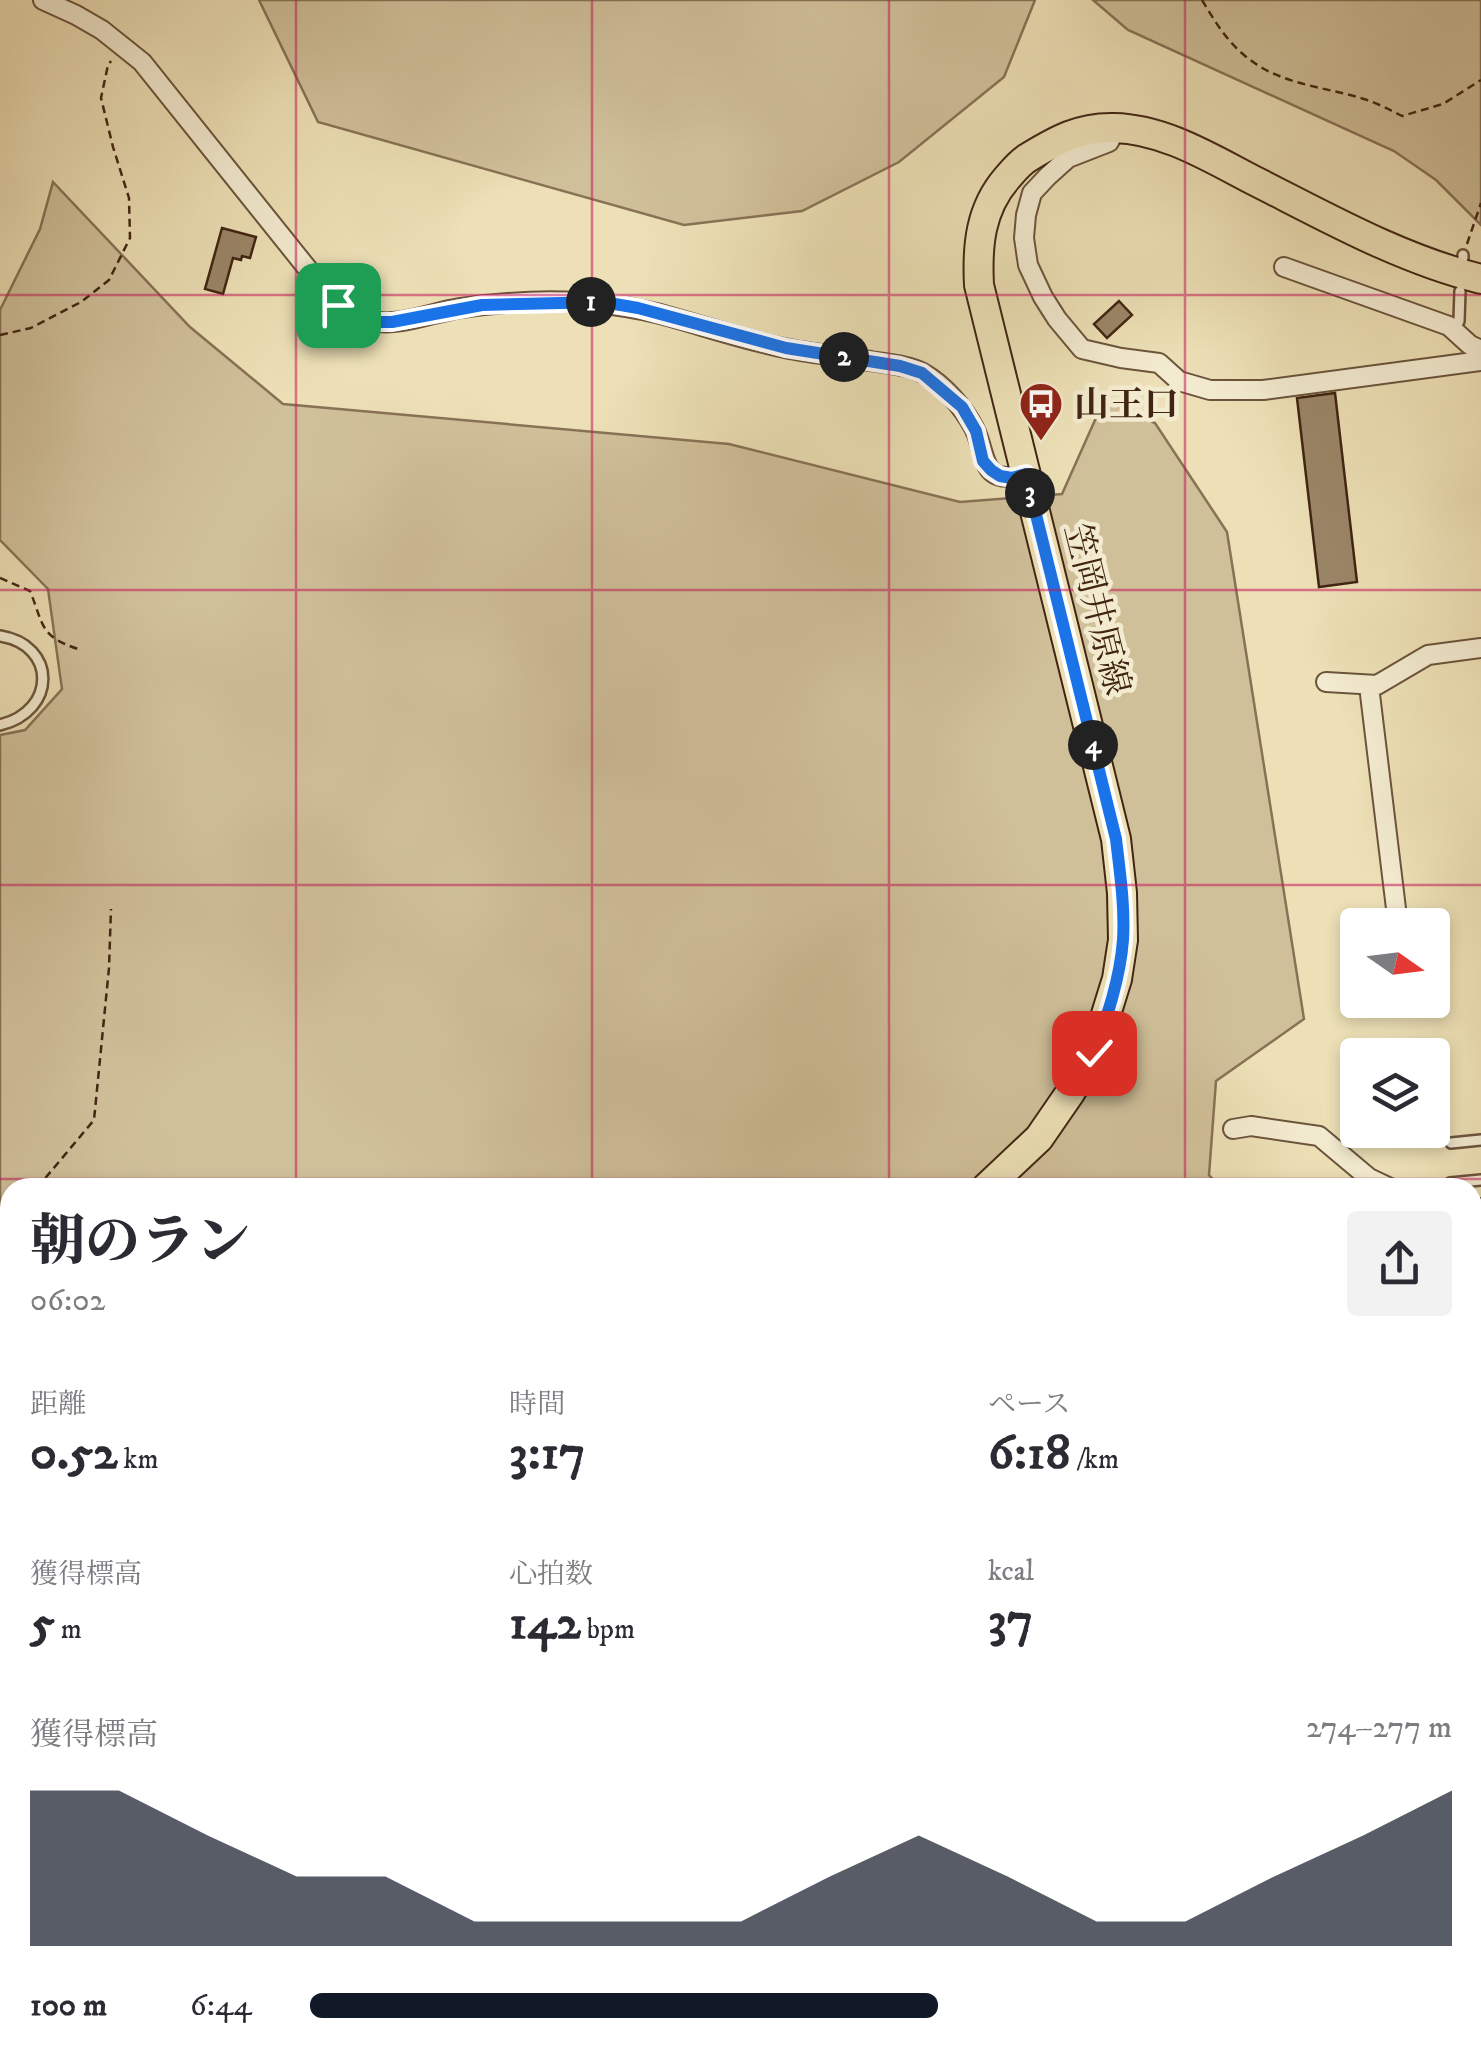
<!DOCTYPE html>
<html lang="ja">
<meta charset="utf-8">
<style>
body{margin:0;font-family:"IM FELL DW Pica","Noto Serif JP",serif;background:#f2f2f3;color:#2b2b33;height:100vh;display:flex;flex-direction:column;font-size:38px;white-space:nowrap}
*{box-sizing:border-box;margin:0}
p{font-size:32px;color:#7c7c81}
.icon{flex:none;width:55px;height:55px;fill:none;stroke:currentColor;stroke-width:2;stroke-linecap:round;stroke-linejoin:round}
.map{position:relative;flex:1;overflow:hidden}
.drawer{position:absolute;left:0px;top:1178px;width:1482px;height:888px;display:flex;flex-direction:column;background:#fff;border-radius:30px 30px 0 0;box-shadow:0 5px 15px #0003}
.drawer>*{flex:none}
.needle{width:65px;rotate:104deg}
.tools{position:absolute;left:1340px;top:908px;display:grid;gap:20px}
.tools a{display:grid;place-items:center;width:110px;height:110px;border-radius:10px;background:#fff;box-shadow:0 5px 15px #0003;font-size:50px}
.pin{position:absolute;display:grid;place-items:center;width:85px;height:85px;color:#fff;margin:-42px;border-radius:20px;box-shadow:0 5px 15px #0006}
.km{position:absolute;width:50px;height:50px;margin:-25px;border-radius:50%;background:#222;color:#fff;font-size:28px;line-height:50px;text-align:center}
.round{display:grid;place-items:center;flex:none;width:105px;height:105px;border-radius:10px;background:#f2f2f3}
.headline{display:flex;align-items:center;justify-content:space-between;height:170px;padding:0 30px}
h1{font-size:55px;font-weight:800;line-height:75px}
.figures{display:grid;grid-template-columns:repeat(3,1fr);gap:15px;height:170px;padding:10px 30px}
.figures div{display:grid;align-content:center}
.figures b{font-size:50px;font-weight:800}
.figures small{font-size:28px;font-weight:400}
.figures p{font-size:28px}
.chart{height:280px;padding:20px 30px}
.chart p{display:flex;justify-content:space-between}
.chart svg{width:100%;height:180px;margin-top:10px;fill:#111827;opacity:.7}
ul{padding:0 30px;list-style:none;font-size:32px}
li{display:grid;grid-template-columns:160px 120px 1fr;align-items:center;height:75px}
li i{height:25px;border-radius:12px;background:#111827}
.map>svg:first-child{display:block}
</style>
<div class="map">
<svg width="1481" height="2064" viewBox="0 0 1481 2064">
<rect width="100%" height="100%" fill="#ede0b6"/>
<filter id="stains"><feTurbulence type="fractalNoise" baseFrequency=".002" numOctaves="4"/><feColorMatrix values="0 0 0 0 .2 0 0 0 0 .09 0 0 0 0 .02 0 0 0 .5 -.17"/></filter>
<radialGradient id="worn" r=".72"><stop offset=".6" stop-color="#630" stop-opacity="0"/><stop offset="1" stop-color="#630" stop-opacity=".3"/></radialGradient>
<!-- green -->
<path fill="#d0c09a" stroke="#887256" stroke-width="2.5" d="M259,0H1035L1004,77L899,162L802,211L684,225L318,122Z
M1093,0H1481V225L1436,180L1394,151L1128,30Z
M53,182L190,327L283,404L729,444L960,502L1062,494L1104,400L1155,423L1227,532L1304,1019L1216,1081L1209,1175L1220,1187L10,1188V1325L0,1317V735L25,730L62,689L48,589L0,540V310L40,229Z
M0,1747L10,1749V2055H1385V2064H0Z"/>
<!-- building -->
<path fill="#9a8668" stroke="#412513" stroke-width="2.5" d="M222,228L256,237L250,258L242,256L241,260L233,258L223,294L205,289Z
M1119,301L1132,315L1107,338L1094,324Z
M1335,393L1357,582L1319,587L1297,398Z"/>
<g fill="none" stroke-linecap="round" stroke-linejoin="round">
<defs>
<path id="service" d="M1463,258V255
M1455,329L1459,321L1460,291
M0,636C57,645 57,711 0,725
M1451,1143L1481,1140
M1450,1183L1481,1180"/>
<path id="minor" d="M43,0L76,15L102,30L142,62L323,288C337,303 350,317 372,321C400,327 433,312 461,308C531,298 603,298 671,317C710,328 749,341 789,349C816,354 844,357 871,361C888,364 908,365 923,373C944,385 963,407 974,428C988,455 979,487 1025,474
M1116,128L1109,142L1068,158L1048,176L1032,193L1026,215L1024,238L1028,265L1043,297L1057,319L1082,349L1121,358L1159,363L1179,381L1210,390H1263L1481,361
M1284,267L1449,326L1470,345L1481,350
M1326,682L1377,685L1428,655L1481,648
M1369,686L1398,925
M1233,1129L1251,1126L1319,1136L1369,1178L1390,1188
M1472,1208H1481
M1472,1773L1481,1772
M671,2055L677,2064"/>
<path id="primary" d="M986,1188L1039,1138L1070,1093L1094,1053L1117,979L1123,940L1122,893L1116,839L979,285C977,246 980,209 1007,178C1014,170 1020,162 1029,157C1057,140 1080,127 1114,128C1165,129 1212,159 1257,182C1330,219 1401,259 1481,279
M0,1559L10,1565"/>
</defs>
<!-- service casing -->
<use href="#service" stroke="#6c543c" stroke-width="14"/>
<!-- minor casing -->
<use href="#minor" stroke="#6c543c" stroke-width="22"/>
<!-- primary casing -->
<use href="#primary" stroke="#412513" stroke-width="32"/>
<!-- path -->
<path stroke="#412513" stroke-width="2.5" stroke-dasharray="8 5" stroke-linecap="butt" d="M1202,0C1214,20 1226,40 1244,55C1280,86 1325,86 1367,100C1379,104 1390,110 1402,116L1443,104L1481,80
M1467,244L1481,203
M0,335L31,328L81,302L109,280L130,238L129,198L113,147L101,98L108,65L111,61
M0,578L30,591C44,625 39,636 78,649
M37,1188L94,1120L109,968L111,909"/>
<!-- service -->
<use href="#service" stroke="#f3ebd0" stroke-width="9"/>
<!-- minor -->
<use href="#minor" stroke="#f3ebd0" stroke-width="18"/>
<!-- primary -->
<use href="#primary" stroke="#ede0b6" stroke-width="28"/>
</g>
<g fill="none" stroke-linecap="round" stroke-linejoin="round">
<defs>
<path id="route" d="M338,305L355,316L374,322H392L482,305L603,302L638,308L786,348L900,366L922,373L962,407L976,431L983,461L991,470L1000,476L1012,478L1026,474L1116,839C1120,873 1125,907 1123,940C1120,979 1107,1017 1094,1053"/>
</defs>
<!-- route casing -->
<use href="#route" stroke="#fff" stroke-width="20"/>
<!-- route -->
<use href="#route" stroke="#1a73e8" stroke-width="12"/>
</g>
<!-- grid -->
<path fill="none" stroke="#c2185b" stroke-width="2.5" stroke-opacity="0.55" d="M296,0V1188M592,0V1188M889,0V1188M1185,0V1188M0,295H1481M0,590H1481M0,885H1481M0,1179H1481M0,1474H10M1472,1474H1481M0,1769H10M1472,1769H1481M296,2055V2064M592,2055V2064M889,2055V2064M1185,2055V2064"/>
<!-- icons -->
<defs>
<symbol id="bus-pin" viewBox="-11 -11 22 30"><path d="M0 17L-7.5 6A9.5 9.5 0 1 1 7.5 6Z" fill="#8f2418" stroke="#f3ebd0"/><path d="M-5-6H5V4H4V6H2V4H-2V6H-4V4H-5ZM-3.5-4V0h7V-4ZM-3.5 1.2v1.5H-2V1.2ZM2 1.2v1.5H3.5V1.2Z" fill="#fff"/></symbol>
</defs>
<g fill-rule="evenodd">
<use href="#bus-pin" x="1016" y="379" width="50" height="68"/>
</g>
<g text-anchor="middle" stroke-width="9" stroke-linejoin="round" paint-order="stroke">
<!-- poi labels -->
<g font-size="35" font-weight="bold" fill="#412513" stroke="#f3ebd0" text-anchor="start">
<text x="1074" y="416">山王口</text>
</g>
<!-- street labels -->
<g font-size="35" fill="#412513" stroke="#f3ebd0">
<text transform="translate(1098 609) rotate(76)" y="12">笠岡井原線</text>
</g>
</g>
<rect width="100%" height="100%" filter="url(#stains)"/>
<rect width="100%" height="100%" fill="url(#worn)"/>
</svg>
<div class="tools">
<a><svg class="needle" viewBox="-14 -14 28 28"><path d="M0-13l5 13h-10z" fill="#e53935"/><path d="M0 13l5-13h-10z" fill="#7c7c81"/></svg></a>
<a><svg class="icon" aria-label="layers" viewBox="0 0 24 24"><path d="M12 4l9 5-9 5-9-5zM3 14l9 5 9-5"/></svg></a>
</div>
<div class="pin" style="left:338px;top:305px;background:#1e9e55"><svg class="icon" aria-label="arrive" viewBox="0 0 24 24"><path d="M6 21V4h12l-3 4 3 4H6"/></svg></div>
<div class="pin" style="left:1094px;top:1053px;background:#d93025"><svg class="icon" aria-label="check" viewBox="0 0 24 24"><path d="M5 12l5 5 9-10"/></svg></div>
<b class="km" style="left:591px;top:302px">1</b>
<b class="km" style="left:844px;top:357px">2</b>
<b class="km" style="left:1030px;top:493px">3</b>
<b class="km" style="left:1093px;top:745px">4</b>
<section class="drawer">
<div class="headline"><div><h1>朝のラン</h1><p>06:02</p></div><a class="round"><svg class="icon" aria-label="share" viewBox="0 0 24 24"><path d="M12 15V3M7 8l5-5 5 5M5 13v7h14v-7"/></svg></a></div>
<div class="figures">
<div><p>距離</p><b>0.52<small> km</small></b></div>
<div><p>時間</p><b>3:17</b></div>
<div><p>ペース</p><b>6:18<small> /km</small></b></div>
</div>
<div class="figures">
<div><p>獲得標高</p><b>5<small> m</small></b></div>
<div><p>心拍数</p><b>142<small> bpm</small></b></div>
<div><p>kcal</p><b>37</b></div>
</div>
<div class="chart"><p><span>獲得標高</span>274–277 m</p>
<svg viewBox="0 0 160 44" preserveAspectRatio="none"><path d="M0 44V6L10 6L20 17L30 27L40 27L50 38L60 38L70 38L80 38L90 27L100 17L110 27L120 38L130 38L140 27L150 17L160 6V44z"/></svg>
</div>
<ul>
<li><b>100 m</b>6:44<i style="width:55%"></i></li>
</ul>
</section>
</div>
